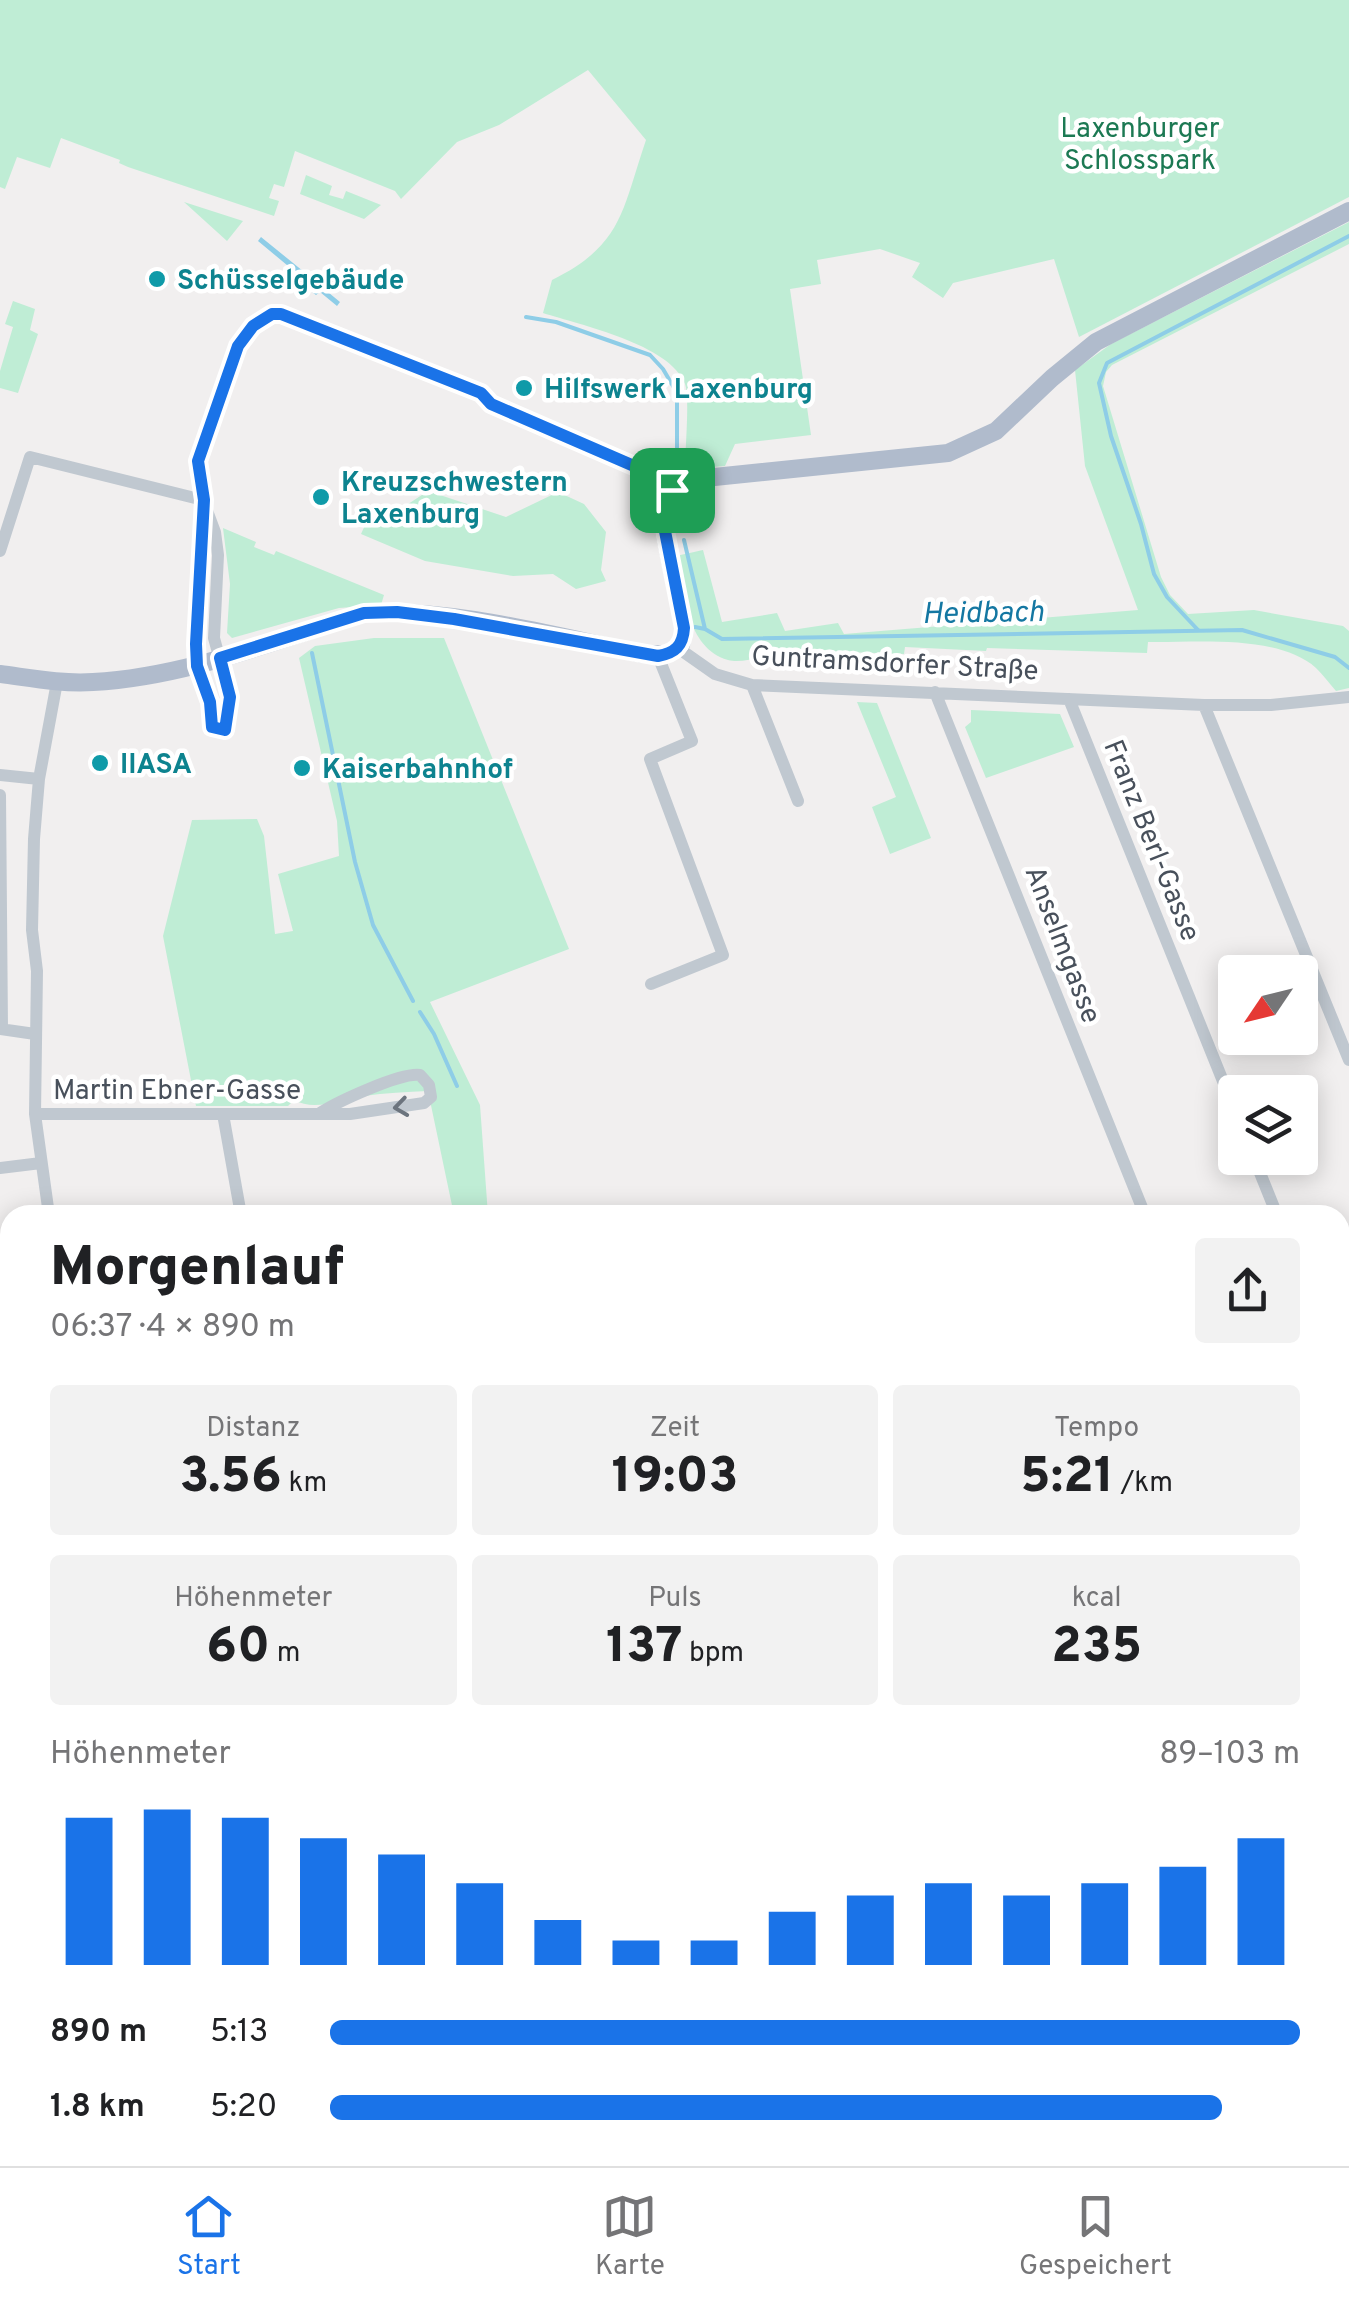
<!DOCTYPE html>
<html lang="de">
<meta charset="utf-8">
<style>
body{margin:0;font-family:Overpass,sans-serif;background:#f2f2f2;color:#202124;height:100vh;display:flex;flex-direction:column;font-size:38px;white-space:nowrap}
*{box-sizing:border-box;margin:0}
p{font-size:32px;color:#757577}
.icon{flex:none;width:55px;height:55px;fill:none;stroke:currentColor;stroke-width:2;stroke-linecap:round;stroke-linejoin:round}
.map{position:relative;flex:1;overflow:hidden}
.drawer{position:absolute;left:0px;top:1205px;width:1350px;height:962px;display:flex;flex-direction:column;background:#fff;border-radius:30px 30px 0 0;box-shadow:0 5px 25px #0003}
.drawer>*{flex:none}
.needle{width:65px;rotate:235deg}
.buttons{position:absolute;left:1218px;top:955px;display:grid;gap:20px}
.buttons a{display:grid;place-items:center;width:100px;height:100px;border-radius:10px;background:#fff;box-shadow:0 5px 25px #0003;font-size:50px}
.pin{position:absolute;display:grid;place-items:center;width:85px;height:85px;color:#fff;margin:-42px;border-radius:20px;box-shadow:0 5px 15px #0006}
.round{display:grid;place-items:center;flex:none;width:105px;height:105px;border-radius:10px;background:#f2f2f2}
.head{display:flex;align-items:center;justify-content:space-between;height:170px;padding:0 50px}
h1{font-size:55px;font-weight:800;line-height:75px}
.figures{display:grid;grid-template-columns:repeat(3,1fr);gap:15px;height:170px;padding:10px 50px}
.figures div{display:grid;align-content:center;border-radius:10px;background:#f2f2f2;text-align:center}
.figures b{font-size:50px;font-weight:800}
.figures small{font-size:28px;font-weight:400}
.figures p{font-size:28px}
.chart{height:280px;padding:20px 50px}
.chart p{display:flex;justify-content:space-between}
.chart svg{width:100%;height:180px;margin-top:10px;stroke:#1a73e8;stroke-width:6}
ul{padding:0 50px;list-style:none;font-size:32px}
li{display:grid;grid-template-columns:160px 120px 1fr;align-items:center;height:75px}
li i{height:25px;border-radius:12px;background:#1a73e8}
.dock{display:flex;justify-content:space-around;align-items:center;height:140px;border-top:2px solid #e0e0e0;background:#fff;font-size:28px;color:#757577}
.dock a{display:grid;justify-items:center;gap:5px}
.dock .on{color:#1a73e8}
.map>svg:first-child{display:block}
</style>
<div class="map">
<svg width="1349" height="2166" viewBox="0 0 1349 2166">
<rect width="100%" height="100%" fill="#f1efef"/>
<!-- green -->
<path fill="#bfedd5" d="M0,0H1349V197L1079,337L1054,259L953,283L943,298L912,277L920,263L880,249L817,260L821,284L790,289L811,435L735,444L725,466L685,469C685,452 690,396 685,384C670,344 580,325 543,313L552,280C623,245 622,210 646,140L588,70L499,125L457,142L401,199L395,191L295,151L284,187L274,184L269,198L279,201L274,216L128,167L119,163L120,160L61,138L50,168L17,157L5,189L0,187Z
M306,175L332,186L329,195L343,199L346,191L381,205L364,219L300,194Z
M184,202L243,221L227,241Z
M1349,222V244L1112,365L1106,372L1103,386L1161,577L1170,595L1188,614L1254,610L1343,626L1349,631V688L1336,691C1330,684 1323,675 1316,668C1278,634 1197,643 1148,642L1147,653L987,648L986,651L905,647L904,654L760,649L761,658C751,659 738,663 728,660C686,648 684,591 676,556L703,550L722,622L777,613L785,631L838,623L844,634L1138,610L1085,466L1075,370L1111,344Z
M13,301L35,309L30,330L38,334L18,393L0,388V371L13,327L5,324Z
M428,491L506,517L558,492L584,504L606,532L601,570L606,581L576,589L553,574L513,576L425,561L361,534L372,510H399Z
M223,528L256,542L254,547L274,555L276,551L384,595L381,605L339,608L232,638L227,633L230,584Z
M374,638H444L569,949L430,1002L480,1105L488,1215H454L428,1091C407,1092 385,1093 364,1096C342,1099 315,1112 294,1100L288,1106H196L163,936L192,820L257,819L264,836L275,934L293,931L278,874L339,856L337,821L299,658L315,646Z
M857,702L877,703L931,838L890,854L872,807L896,797Z
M971,710L1060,714L1074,747L986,778L965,727L971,722Z
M1349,1812V2007L1340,2006V1813Z
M10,1977V2046L0,2047V1978Z
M249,2158H662L664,2166H251Z"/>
<!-- water -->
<path fill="#8ecde7" d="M261,237L314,280L317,278L325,285L323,288L340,302L337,306L320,292L316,295L308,289L311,285L258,241Z
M342,2158H599L601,2166H342Z"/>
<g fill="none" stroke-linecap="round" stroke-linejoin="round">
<!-- stream -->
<path stroke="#8ecde7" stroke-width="4" d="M526,317L556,322L650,355L663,369L677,393V473
M684,540L705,629L722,639L1242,630L1335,657L1349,668
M695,627L705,629
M1198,630L1167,597L1154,574L1141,524L1111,436L1099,383L1107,363L1349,236
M312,653L355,862L373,925L413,1001
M420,1012L434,1034L457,1086"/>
<!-- canal -->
<path stroke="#8ecde7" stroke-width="12" d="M1340,2013L1349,2015
M0,2030L10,2029"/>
<!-- minor -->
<path stroke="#c0c8d0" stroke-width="12" d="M203,500L215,532L218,555L214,638L230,697L227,726L220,731L211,727V702L197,666L196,645L203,500L197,461L238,347L263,317L281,314L481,393L491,403L657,476L672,490
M0,551L30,457L203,500
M678,648L715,674L752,685L1204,705H1271L1349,697
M752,685L798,801
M935,692L1145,1215
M1069,699L1235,1111
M1204,705L1349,1060
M0,775L39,779
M0,795L2,1029
M651,984L723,955L650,759L692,741L658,656
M0,1029L35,1034
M35,1114H350L424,1103L431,1097L429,1085L420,1075C401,1072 337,1102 320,1113
M223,1114L241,1215
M1254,1158L1277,1215
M0,1168L41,1163
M49,1215L35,1114L37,971L32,930L34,839L39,779L57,682
M1340,1276L1349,1272
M1340,1365L1349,1387
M0,1393L10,1391
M0,1616L10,1614
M1340,1841L1349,1840
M242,2158L244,2166"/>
<!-- major -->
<path stroke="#b0bbcc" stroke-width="18" d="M0,674C31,678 61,684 93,682C187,677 275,640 364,613C454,608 554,636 643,654H667L681,645L684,628L661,516C665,494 673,485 695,479L948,453L996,431L1052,378L1096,342L1349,211"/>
<defs>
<path id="rail" d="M1340,1806L1349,1805
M0,1976L10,1975"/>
</defs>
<!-- rail casing -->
<use href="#rail" stroke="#b1b3b9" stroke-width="8"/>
<!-- rail -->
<use href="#rail" stroke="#fff" stroke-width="4" stroke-dasharray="11" stroke-linecap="butt"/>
</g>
<!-- one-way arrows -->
<defs><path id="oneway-chevron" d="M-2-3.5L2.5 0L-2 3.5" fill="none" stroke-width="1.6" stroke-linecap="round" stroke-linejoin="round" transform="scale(2.5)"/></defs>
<use stroke="#6c747e" href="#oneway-chevron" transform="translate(401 1107) rotate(172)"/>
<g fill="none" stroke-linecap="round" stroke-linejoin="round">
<defs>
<path id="route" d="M272,314H281L481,393L491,404L657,476L672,490L664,498L662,516L684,628C683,646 675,653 658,656L454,619L397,612L364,613L220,658L230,697L225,730L212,727L210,702L197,666L196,644L204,500L198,461L238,346L253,326Z"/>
</defs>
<!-- route casing -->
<use href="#route" stroke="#fff" stroke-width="20"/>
<!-- route -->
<use href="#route" stroke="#1a73e8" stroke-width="12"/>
</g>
<!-- markers -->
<g fill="#0f9aa8" stroke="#fff" stroke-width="4">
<circle cx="157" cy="279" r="10"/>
<circle cx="524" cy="388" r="10"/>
<circle cx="321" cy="497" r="10"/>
<circle cx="100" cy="763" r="10"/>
<circle cx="302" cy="768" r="10"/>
</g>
<g text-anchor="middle" stroke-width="9" stroke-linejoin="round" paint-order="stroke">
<!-- park labels -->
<g font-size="28" fill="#1c7953" stroke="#fff">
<text x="1140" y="137">Laxenburger<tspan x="1140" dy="32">Schlosspark</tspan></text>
</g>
<!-- culture labels -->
<g font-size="28" font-weight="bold" fill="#0d838f" stroke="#fff" text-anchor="start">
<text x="177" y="289">Schüsselgebäude</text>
<text x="544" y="398">Hilfswerk Laxenburg</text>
<text x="341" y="491">Kreuzschwestern<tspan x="341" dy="32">Laxenburg</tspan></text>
<text x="120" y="773">IIASA</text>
<text x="322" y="778">Kaiserbahnhof</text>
</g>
<!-- street labels -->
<g font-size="28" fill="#48505b" stroke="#fff">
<text transform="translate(895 662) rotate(3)" y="10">Guntramsdorfer Straße</text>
<text transform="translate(1153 840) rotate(68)" y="10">Franz Berl-Gasse</text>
<text transform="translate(1064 944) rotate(69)" y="10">Anselmgasse</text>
<text x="177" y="1099">Martin Ebner-Gasse</text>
</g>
<!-- water labels -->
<g font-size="30" font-style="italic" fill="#1477a2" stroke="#fff">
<text transform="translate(983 612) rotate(-1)" y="10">Heidbach</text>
</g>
</g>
</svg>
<div class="buttons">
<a><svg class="needle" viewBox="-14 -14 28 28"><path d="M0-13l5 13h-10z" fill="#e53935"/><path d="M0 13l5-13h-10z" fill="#757577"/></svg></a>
<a><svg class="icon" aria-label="layers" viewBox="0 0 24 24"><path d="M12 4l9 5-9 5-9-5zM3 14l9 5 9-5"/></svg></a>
</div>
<div class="pin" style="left:672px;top:490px;background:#1e9e55"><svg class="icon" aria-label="arrive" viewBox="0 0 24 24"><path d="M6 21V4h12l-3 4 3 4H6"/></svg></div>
<section class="drawer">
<div class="head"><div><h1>Morgenlauf</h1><p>06:37 · 4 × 890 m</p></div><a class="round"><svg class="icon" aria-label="share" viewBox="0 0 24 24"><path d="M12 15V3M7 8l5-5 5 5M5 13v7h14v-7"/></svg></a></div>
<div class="figures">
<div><p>Distanz</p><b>3.56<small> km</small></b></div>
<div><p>Zeit</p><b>19:03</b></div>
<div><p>Tempo</p><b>5:21<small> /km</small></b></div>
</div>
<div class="figures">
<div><p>Höhenmeter</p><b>60<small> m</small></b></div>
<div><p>Puls</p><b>137<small> bpm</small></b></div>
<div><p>kcal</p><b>235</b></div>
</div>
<div class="chart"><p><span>Höhenmeter</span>89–103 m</p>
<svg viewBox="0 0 160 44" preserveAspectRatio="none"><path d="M5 44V8M15 44V6M25 44V8M35 44V13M45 44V17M55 44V24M65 44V33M75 44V38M85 44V38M95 44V31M105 44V27M115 44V24M125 44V27M135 44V24M145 44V20M155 44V13"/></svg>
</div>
<ul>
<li><b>890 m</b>5:13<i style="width:100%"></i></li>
<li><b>1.8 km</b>5:20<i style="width:92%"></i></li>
</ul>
</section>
</div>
<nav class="dock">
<a class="on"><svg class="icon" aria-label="home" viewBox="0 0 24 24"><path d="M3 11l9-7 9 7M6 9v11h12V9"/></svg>Start</a>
<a><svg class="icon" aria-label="map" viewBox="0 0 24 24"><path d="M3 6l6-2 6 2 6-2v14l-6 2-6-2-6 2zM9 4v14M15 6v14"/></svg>Karte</a>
<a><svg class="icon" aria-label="saved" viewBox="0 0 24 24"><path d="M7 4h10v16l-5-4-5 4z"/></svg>Gespeichert</a>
</nav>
